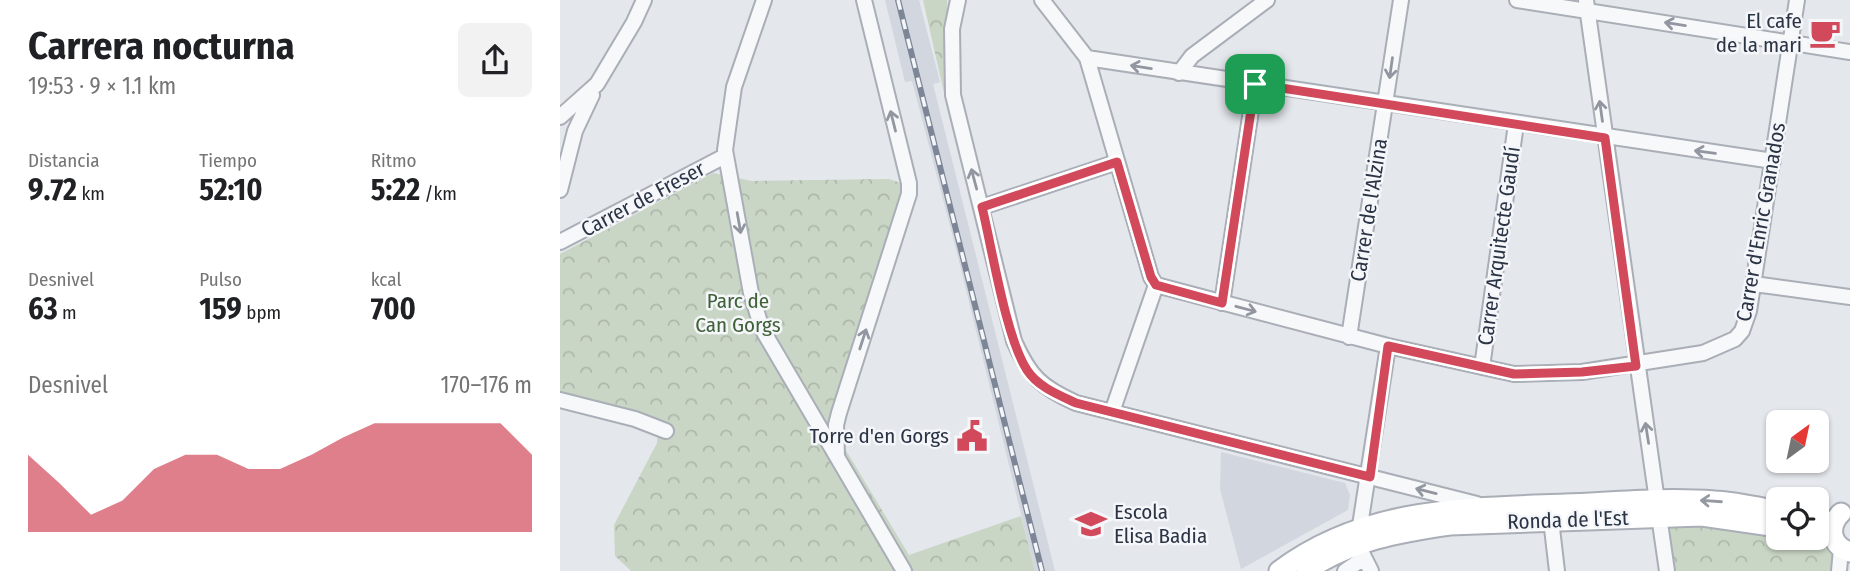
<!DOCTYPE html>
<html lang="es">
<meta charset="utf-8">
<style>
body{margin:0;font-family:"Fira Sans Condensed",sans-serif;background:#f2f2f2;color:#202124;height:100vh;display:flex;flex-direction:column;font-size:26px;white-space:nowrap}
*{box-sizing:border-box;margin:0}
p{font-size:23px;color:#757577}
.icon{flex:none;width:38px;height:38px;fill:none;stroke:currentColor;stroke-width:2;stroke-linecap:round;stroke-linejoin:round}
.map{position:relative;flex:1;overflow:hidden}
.panel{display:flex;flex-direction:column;background:#fff;width:560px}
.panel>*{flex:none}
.needle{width:46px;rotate:33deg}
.buttons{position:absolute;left:1206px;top:410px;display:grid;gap:14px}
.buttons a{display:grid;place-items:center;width:63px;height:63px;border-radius:10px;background:#fff;box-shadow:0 2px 5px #0004;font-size:35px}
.pin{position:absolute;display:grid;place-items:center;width:60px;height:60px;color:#fff;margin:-30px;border-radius:14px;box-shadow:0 4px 10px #0006}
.round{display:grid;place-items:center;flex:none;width:74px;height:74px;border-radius:10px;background:#f2f2f2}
.head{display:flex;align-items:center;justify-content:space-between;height:119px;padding:0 28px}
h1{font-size:38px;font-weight:700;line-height:52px}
.metrics{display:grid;grid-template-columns:repeat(3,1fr);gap:10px;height:119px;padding:7px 28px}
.metrics div{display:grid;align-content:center}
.metrics b{font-size:30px;font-weight:700}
.metrics small{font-size:19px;font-weight:400}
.metrics p{font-size:19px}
.chart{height:196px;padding:14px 28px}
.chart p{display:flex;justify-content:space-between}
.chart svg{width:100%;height:126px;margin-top:7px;fill:#d1495b;opacity:.7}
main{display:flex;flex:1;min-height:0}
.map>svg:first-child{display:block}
</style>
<main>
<section class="panel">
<div class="head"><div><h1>Carrera nocturna</h1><p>19:53 · 9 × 1.1 km</p></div><a class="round"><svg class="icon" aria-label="share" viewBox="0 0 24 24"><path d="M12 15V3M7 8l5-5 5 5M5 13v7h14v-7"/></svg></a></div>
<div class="metrics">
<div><p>Distancia</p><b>9.72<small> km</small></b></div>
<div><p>Tiempo</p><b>52:10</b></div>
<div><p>Ritmo</p><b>5:22<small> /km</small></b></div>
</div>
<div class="metrics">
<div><p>Desnivel</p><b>63<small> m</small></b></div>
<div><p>Pulso</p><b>159<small> bpm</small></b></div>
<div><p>kcal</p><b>700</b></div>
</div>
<div class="chart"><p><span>Desnivel</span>170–176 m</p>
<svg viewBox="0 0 160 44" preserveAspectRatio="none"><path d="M0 44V17L10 27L20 38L30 33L40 22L50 17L60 17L70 22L80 22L90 17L100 11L110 6L120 6L130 6L140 6L150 6L160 17V44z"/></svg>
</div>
</section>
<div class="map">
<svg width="1290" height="571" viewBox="0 0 1290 571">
<defs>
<pattern id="forest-crowns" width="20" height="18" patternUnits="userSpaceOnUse" patternTransform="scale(1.75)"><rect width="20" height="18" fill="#c9d6c5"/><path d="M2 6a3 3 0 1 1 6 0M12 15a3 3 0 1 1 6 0" fill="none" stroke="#adb8ab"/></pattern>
</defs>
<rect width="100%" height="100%" fill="#e4e7ec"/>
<!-- built -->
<path fill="#d2d6de" d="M325,0H359L380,82L373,84L495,571H475L397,253L352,81L345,82Z
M661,452L785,483L790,495L788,510L681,569L660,489Z"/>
<!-- forest -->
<path fill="url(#forest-crowns)" d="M363,0H387L392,106H387Z
M153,173L192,181L329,179L356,188L286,408L284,447L349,555L461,516L475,571H71L55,556L54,525L97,443L98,419L0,393V254Z
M1108,523L1157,524L1256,542L1275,555L1272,571H1114Z"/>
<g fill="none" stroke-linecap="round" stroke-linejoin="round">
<defs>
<path id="street" d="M204,0L174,87L165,150L191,293L202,329L344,571
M398,0L392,29L393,95L454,341C470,377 481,387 516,403L917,504
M482,0L527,58L591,277L596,285
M957,0L1290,52
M1026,0L1097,501
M527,58L1213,161
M619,73L632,56L707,0
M0,117L37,84L74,22L84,0
M0,190L15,131L32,95
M422,207L557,162
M0,242L165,156
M1194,284L1290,297
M596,285L828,346L954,374L1022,372L1143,353L1175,339L1182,331L1189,311L1237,0
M662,303L695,84
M789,337L841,0
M922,367L956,124
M0,400L75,419L106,431
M552,412L596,285
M277,456L276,425L279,413L349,194V183L304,0
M1099,516L1107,571
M991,520L997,571
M785,571L804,558
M811,571L802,553L799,532L828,346
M1279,571L1281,549"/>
<path id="secondary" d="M1281,513C1267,527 1271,546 1290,552
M719,571C804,507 904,508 1005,504C1055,502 1105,497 1155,501C1176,502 1197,507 1218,511
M746,571C790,541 839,532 890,525L1142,516L1218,527"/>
</defs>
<!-- street casing -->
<use href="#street" stroke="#a9aeb7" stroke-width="18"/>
<!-- secondary casing -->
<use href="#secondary" stroke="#a9aeb7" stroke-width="23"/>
<!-- street -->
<use href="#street" stroke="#f7f8fa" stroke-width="14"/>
<!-- secondary -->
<use href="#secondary" stroke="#fff" stroke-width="19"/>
<defs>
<path id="rail" d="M338,0L482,571"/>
</defs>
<!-- rail casing -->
<use href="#rail" stroke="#7d8696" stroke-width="6"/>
<!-- rail -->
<use href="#rail" stroke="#f4f6f9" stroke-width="3.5" stroke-dasharray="10" stroke-linecap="butt"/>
</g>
<!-- one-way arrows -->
<defs><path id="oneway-shaft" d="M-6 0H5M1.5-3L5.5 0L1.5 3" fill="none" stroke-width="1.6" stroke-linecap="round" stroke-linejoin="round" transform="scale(1.75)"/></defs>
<g stroke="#9196a0">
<use href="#oneway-shaft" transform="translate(1115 24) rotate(-171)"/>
<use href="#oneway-shaft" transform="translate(581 67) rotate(-171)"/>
<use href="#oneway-shaft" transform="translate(831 68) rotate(98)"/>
<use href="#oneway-shaft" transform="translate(1041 111) rotate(-98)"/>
<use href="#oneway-shaft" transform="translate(333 121) rotate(-104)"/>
<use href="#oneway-shaft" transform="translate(1145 152) rotate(-172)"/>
<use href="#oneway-shaft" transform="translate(414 179) rotate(-105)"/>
<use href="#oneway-shaft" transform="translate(179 223) rotate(80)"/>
<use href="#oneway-shaft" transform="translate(686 309) rotate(15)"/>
<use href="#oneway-shaft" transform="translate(303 339) rotate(-72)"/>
<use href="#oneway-shaft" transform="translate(1087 433) rotate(-99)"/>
<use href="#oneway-shaft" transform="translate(866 491) rotate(-166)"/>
</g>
<use stroke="#959aa2" href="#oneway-shaft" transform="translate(1151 501) rotate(-176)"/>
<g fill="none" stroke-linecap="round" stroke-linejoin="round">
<defs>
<path id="route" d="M695,84L1045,138L1076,366L1022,372L954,374L828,346L810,477L516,403C499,395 478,387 467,370C446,338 432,248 422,207L557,162L591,277L596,285L662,303Z"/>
</defs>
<!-- route casing -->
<use href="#route" stroke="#fff" stroke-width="14"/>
<!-- route -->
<use href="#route" stroke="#d1495b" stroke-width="9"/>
</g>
<!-- icons -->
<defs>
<symbol id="cafe-bare" viewBox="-9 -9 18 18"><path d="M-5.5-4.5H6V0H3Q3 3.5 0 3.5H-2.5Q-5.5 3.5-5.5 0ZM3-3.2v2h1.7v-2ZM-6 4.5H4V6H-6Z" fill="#d1495b" stroke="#f4f6f9" stroke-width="2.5" paint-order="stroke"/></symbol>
<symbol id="civic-bare" viewBox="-9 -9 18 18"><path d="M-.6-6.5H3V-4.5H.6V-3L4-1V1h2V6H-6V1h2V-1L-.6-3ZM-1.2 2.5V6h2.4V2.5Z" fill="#d1495b" stroke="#f4f6f9" stroke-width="2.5" paint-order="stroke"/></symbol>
<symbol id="school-bare" viewBox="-9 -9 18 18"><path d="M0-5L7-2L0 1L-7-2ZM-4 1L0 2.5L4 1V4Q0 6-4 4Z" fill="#d1495b" stroke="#f4f6f9" stroke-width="2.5" paint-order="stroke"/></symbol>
</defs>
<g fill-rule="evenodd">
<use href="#cafe-bare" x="1243" y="11" width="44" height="44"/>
<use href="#civic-bare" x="390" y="414" width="44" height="44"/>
<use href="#school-bare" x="509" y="502" width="44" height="44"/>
</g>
<g text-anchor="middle" stroke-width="5" stroke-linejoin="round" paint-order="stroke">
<!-- poi labels -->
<g font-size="21" fill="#2b3445" stroke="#f4f6f9" text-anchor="end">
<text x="1242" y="28">El cafe<tspan x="1242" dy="24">de la mari</tspan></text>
<text x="389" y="443">Torre d'en Gorgs</text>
<text x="554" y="519" text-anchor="start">Escola<tspan x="554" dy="24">Elisa Badia</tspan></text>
</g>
<!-- street labels -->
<g font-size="21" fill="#2b3445" stroke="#f4f6f9">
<text transform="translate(83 199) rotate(-28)" y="7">Carrer de Freser</text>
<text transform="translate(809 210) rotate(-81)" y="7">Carrer de l'Alzina</text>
<text transform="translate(1201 222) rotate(-80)" y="7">Carrer d'Enric Granados</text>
<text transform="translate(939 246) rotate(-82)" y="7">Carrer Arquitecte Gaudí</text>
<text transform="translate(1008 520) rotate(-2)" y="7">Ronda de l'Est</text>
</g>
<!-- park labels -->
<g font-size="21" fill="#3f6138" stroke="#f4f6f9">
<text x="178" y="308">Parc de<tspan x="178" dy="24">Can Gorgs</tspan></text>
</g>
</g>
</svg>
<div class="buttons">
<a><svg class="needle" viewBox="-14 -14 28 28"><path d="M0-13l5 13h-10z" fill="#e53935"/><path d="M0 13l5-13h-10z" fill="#757577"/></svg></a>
<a><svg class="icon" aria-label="locate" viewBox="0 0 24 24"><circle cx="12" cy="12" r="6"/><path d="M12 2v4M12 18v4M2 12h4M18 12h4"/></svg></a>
</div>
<div class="pin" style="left:695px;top:84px;background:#1e9e55"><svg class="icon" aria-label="arrive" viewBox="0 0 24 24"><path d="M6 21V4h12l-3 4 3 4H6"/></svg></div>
</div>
</main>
